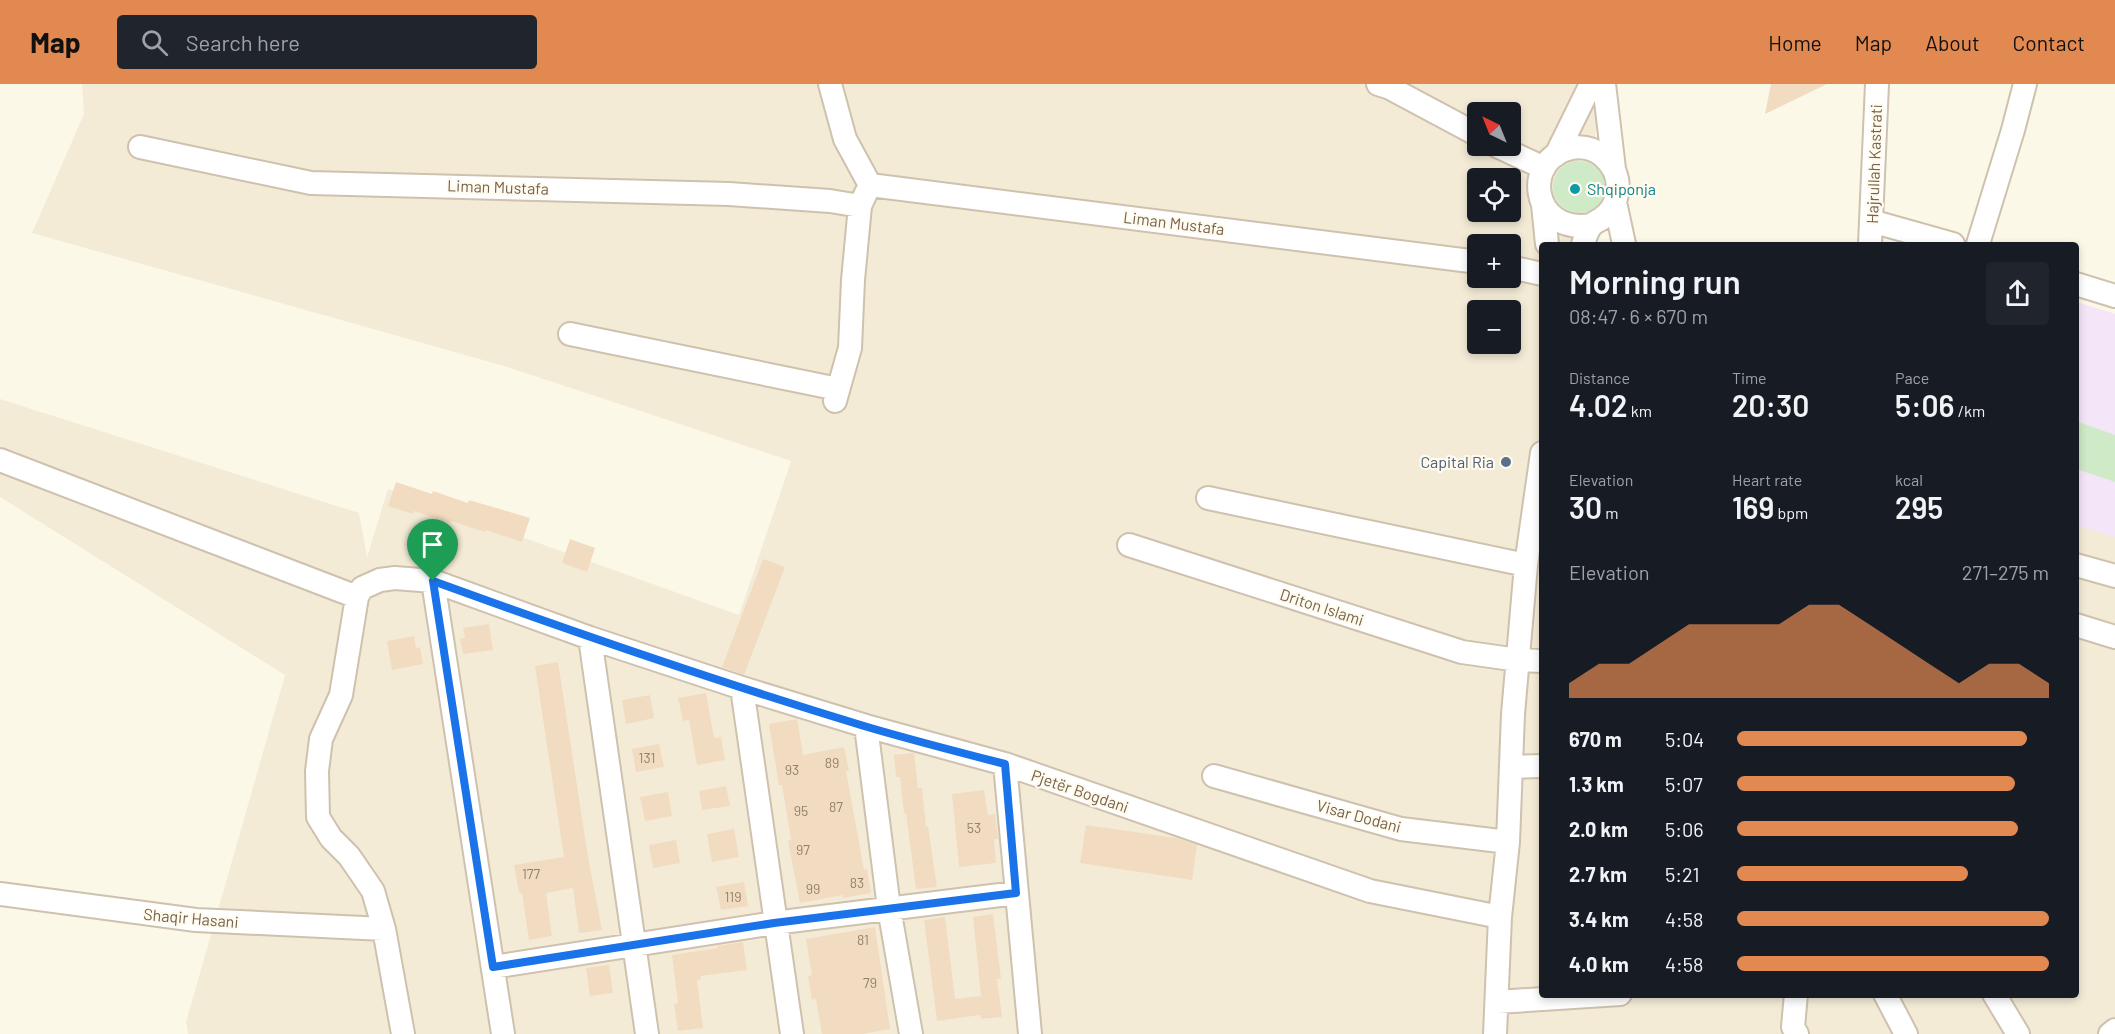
<!DOCTYPE html>
<meta charset="utf-8">
<style>
body{margin:0;font-family:Barlow,sans-serif;background:#20242c;color:#f1f3f6;height:100vh;display:flex;flex-direction:column;font-size:22px;white-space:nowrap}
*{box-sizing:border-box;margin:0}
p{font-size:20px;color:#9ea1a6}
.icon{flex:none;width:33px;height:33px;fill:none;stroke:currentColor;stroke-width:2;stroke-linecap:round;stroke-linejoin:round}
.map{position:relative;flex:1;overflow:hidden}
.details{position:absolute;left:1539px;top:158px;width:540px;height:756px;display:flex;flex-direction:column;background:#171b24;border-radius:6px;box-shadow:0 3px 9px #0003}
.details>*{flex:none}
.needle{width:39px;rotate:317deg}
.controls{position:absolute;left:1467px;top:18px;display:grid;gap:12px}
.controls a{display:grid;place-items:center;width:54px;height:54px;border-radius:6px;background:#171b24;box-shadow:0 3px 9px #0003;font-size:30px}
.pin{position:absolute;display:grid;place-items:center;width:51px;height:51px;color:#fff;margin:-62px -26px;border-radius:50% 50% 50% 0;rotate:-45deg;box-shadow:0 0 6px #0007}
.pin .icon{rotate:45deg}
.round{display:grid;place-items:center;flex:none;width:63px;height:63px;border-radius:6px;background:#20242c}
.headline{display:flex;align-items:center;justify-content:space-between;height:102px;padding:0 30px}
h1{font-size:33px;font-weight:600;line-height:45px}
.metrics{display:grid;grid-template-columns:repeat(3,1fr);gap:9px;height:102px;padding:6px 30px}
.metrics div{display:grid;align-content:center}
.metrics b{font-size:30px;font-weight:600}
.metrics small{font-size:16px;font-weight:400}
.metrics p{font-size:16px}
.chart{height:168px;padding:12px 30px}
.chart p{display:flex;justify-content:space-between}
.chart svg{width:100%;height:108px;margin-top:6px;fill:#e28951;opacity:.7}
ul{padding:0 30px;list-style:none;font-size:20px}
li{display:grid;grid-template-columns:96px 72px 1fr;align-items:center;height:45px}
li i{height:15px;border-radius:8px;background:#e28951}
header{display:flex;align-items:center;gap:36px;box-sizing:border-box;height:84px;padding:0 30px;background:#e28951;color:#111}
header strong{font-size:28px}
nav{display:flex;gap:33px;margin-inline-start:auto;font-size:21px}
.search{width:420px;height:54px;background:#20242c;display:flex;align-items:center;gap:15px;box-sizing:border-box;padding:0 21px;border-radius:6px;color:#9ea1a6;font-size:22px}
.map>svg:first-child{display:block}
</style>
<header>
<strong>Map</strong>
<div class="search"><svg class="icon" aria-label="search" viewBox="0 0 24 24"><circle cx="10" cy="10" r="6"/><path d="M15 15l6 6"/></svg>Search here</div>
<nav><a>Home</a><a>Map</a><a>About</a><a>Contact</a></nav>
</header>
<div class="map">
<svg width="2115" height="950" viewBox="0 0 2115 950">
<rect width="100%" height="100%" fill="#fcf8e8"/>
<!-- residential -->
<path fill="#f4ebd7" fill-rule="evenodd" d="M82,0H1601L1584,160H1542V910H2076V218L2115,230V950H188L186,938L285,591L0,413V315L359,429L367,473L388,405L739,531L791,377L504,282L32,149L84,30ZM1478,28H1510V62H1478ZM1478,94H1510V128H1478ZM1478,160H1510V194H1478ZM1478,226H1510V260H1478Z"/>
<!-- education -->
<path fill="#f5e5f9" d="M2076,218L2115,230V453L2076,441Z"/>
<!-- green -->
<path fill="#cfeac7" d="M1553 103a26 26 0 1 1 52 0a26 26 0 1 1-52 0Z
M2076,337L2115,351V398L2076,385Z"/>
<!-- building -->
<path fill="#f1dcc1" d="M1771,0H1827L1765,30Z
M396,398L432,410L433,407L468,419L469,416L530,434L522,458L486,446L485,448L451,437L450,439L414,427L413,430L388,422Z
M570,455L595,464L587,488L562,479Z
M763,475L785,483L744,591L722,583Z
M489,540L493,566L463,570L460,554H465L463,544Z
M414,552L416,564L420,563L423,580L392,586L387,557Z
M558,578L588,773L602,846L579,849L573,804L546,809L552,852L529,856L522,809H519L514,781L564,773L535,582Z
M706,609L714,654L721,653L725,676L697,681L689,636L683,637L678,614Z
M650,611L654,634L626,640L622,616Z
M797,635L803,671L844,663L849,687H846L864,786L867,785L871,809L843,814V811L800,819L788,757L791,756L782,701H779L769,640Z
M659,660L664,683L636,688L632,665Z
M912,669H914L918,704H922L926,743L928,742L937,803L916,805L906,729H904L900,693H896L894,671Z
M726,702L730,722L702,726L699,707Z
M984,706L988,731L995,730L998,755H994L996,779L959,783L952,710Z
M668,708L672,732L645,737L640,713Z
M1086,741L1176,754L1197,761L1192,796L1080,779Z
M734,745L739,773L712,778L707,750Z
M676,756L680,779L653,784L649,761Z
M744,798L748,822L721,826L716,803Z
M993,830L1001,895H997L1002,933L981,935L980,931L937,937L924,836L945,833L955,915L981,912L973,833Z
M875,843L890,945L863,950H822L816,915L812,916L808,892L812,891L806,855Z
M743,858L747,886L700,892L701,895L697,896L703,944L678,947L674,920L678,919L672,871L718,864L717,862Z
M609,881L613,909L590,912L586,884Z"/>
<g fill="none" stroke-linecap="round" stroke-linejoin="round">
<defs>
<path id="minor" d="M830,0L845,55L870,101L1478,178
M1378,0L1390,4L1478,51
M1604,0L1614,85
M1497,62L1544,84
M140,63L311,99L729,110L830,117L860,122
M1556,71L1591,0
M1615,118L1624,160
M1543,121L1547,160
M1871,137L1953,160
M1583,160C1585,154 1588,144 1593,140C1595,138 1598,137 1601,135C1610,129 1616,119 1617,109C1620,94 1613,81 1603,72C1594,65 1583,62 1572,64C1521,74 1531,151 1591,141
M1870,160L1877,0
M1978,160L2013,46L2025,0
M1510,183L1542,190
M2076,200L2115,212
M570,250L838,305
M835,317L850,264L853,196L860,122L866,109
M0,376L357,513
M1208,414L1526,481
M1129,461L1462,568L1518,576L1542,577
M2076,481L2115,492
M433,497L503,950
M2076,541L2115,553
M590,554L647,950
M742,604L792,950
M866,642L889,824L911,950
M1005,680L1030,950
M1511,683L1542,682
M1214,692L1401,745L1508,758
M0,810L196,836L384,845
M493,883L774,839L1016,809
M1796,910L1793,943L1797,950
M1885,910L1906,950
M1994,910L2018,950
M1497,918L1620,910
M403,950L384,845L373,807L349,772L331,754L318,733L317,687L321,655L341,611L357,513L362,504L380,496L395,494L433,497L590,554L742,604L866,642L1005,680L1370,807L1500,833
M1495,950L1500,833L1508,758L1513,630L1526,481L1542,369
M2110,950L2115,946"/>
</defs>
<!-- minor casing -->
<use href="#minor" stroke="#cec1ae" stroke-width="26"/>
<!-- minor -->
<use href="#minor" stroke="#fff" stroke-width="22"/>
</g>
<g fill="none" stroke-linecap="round" stroke-linejoin="round">
<defs>
<path id="route" d="M433,497C576,549 719,598 864,642C911,656 958,668 1005,680L1016,809L774,839L493,883Z"/>
</defs>
<!-- route casing -->
<use href="#route" stroke="#fff" stroke-width="12"/>
<!-- route -->
<use href="#route" stroke="#1a73e8" stroke-width="8"/>
</g>
<!-- markers -->
<circle fill="#0f9aa8" stroke="#fffbef" stroke-width="2" cx="1575" cy="105" r="6"/>
<circle fill="#5c6f8a" stroke="#fffbef" stroke-width="2" cx="1506" cy="378" r="6"/>
<g text-anchor="middle" stroke-width="4.5" stroke-linejoin="round" paint-order="stroke">
<!-- number labels -->
<g font-size="14" fill="#958069">
<text x="647" y="679">131</text>
<text x="832" y="684">89</text>
<text x="792" y="691">93</text>
<text x="836" y="728">87</text>
<text x="801" y="732">95</text>
<text x="974" y="749">53</text>
<text x="803" y="771">97</text>
<text x="531" y="795">177</text>
<text x="857" y="804">83</text>
<text x="813" y="810">99</text>
<text x="733" y="818">119</text>
<text x="863" y="861">81</text>
<text x="870" y="904">79</text>
</g>
<!-- street labels -->
<g font-size="16" fill="#76624c" stroke="#fffbef">
<text transform="translate(1874 80) rotate(-88)" y="6">Hajrullah Kastrati</text>
<text transform="translate(498 103) rotate(2)" y="6">Liman Mustafa</text>
<text transform="translate(1174 139) rotate(7)" y="6">Liman Mustafa</text>
<text transform="translate(1322 523) rotate(18)" y="6">Driton Islami</text>
<text transform="translate(1080 707) rotate(19)" y="6">Pjetër Bogdani</text>
<text transform="translate(1359 732) rotate(15)" y="6">Visar Dodani</text>
<text transform="translate(191 834) rotate(5)" y="6">Shaqir Hasani</text>
</g>
<!-- culture labels -->
<g font-size="16" fill="#0d838f" stroke="#fffbef" text-anchor="start">
<text x="1587" y="111">Shqiponja</text>
</g>
<!-- service labels -->
<g font-size="16" fill="#4e5e75" stroke="#fffbef" text-anchor="end">
<text x="1494" y="384">Capital Ria</text>
</g>
</g>
</svg>
<div class="controls">
<a><svg class="needle" viewBox="-14 -14 28 28"><path d="M0-13l5 13h-10z" fill="#e53935"/><path d="M0 13l5-13h-10z" fill="#9ea1a6"/></svg></a>
<a><svg class="icon" aria-label="locate" viewBox="0 0 24 24"><circle cx="12" cy="12" r="6"/><path d="M12 2v4M12 18v4M2 12h4M18 12h4"/></svg></a>
<a>+</a>
<a>−</a>
</div>
<div class="pin" style="left:433px;top:497px;background:#1e9e55"><svg class="icon" aria-label="arrive" viewBox="0 0 24 24"><path d="M6 21V4h12l-3 4 3 4H6"/></svg></div>
<section class="details">
<div class="headline"><div><h1>Morning run</h1><p>08:47 · 6 × 670 m</p></div><a class="round"><svg class="icon" aria-label="share" viewBox="0 0 24 24"><path d="M12 15V3M7 8l5-5 5 5M5 13v7h14v-7"/></svg></a></div>
<div class="metrics">
<div><p>Distance</p><b>4.02<small> km</small></b></div>
<div><p>Time</p><b>20:30</b></div>
<div><p>Pace</p><b>5:06<small> /km</small></b></div>
</div>
<div class="metrics">
<div><p>Elevation</p><b>30<small> m</small></b></div>
<div><p>Heart rate</p><b>169<small> bpm</small></b></div>
<div><p>kcal</p><b>295</b></div>
</div>
<div class="chart"><p><span>Elevation</span>271–275 m</p>
<svg viewBox="0 0 160 44" preserveAspectRatio="none"><path d="M0 44V38L10 30L20 30L30 22L40 14L50 14L60 14L70 14L80 6L90 6L100 14L110 22L120 30L130 38L140 30L150 30L160 38V44z"/></svg>
</div>
<ul>
<li><b>670 m</b>5:04<i style="width:93%"></i></li>
<li><b>1.3 km</b>5:07<i style="width:89%"></i></li>
<li><b>2.0 km</b>5:06<i style="width:90%"></i></li>
<li><b>2.7 km</b>5:21<i style="width:74%"></i></li>
<li><b>3.4 km</b>4:58<i style="width:100%"></i></li>
<li><b>4.0 km</b>4:58<i style="width:100%"></i></li>
</ul>
</section>
</div>
